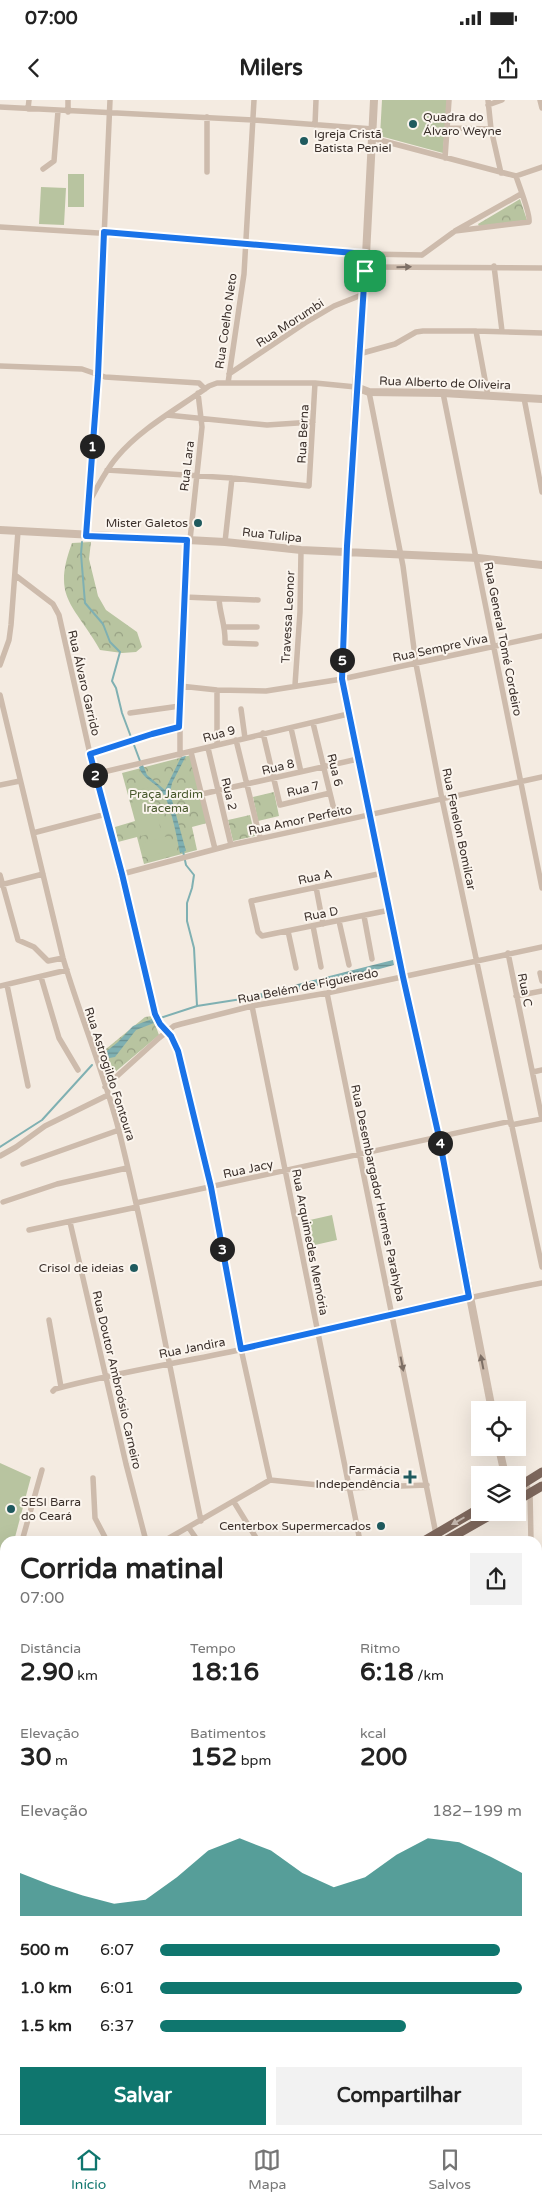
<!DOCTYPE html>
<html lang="pt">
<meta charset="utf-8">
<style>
body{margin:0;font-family:"Varela Round",sans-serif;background:#f2f2f2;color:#222;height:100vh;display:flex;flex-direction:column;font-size:19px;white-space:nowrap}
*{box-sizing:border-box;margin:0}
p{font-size:16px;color:#767676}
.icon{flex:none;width:28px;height:28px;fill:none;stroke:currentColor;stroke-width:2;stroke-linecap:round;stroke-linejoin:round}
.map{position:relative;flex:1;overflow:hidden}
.drawer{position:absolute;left:0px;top:1436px;width:542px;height:599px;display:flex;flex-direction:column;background:#fff;border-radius:15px 15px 0 0;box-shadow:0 5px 20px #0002}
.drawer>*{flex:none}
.fabs{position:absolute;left:471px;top:1301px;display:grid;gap:10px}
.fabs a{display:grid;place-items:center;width:55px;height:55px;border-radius:0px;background:#fff;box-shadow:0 5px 20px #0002;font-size:25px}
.pin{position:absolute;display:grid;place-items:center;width:42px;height:42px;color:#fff;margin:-21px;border-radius:10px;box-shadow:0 2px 8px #0006}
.km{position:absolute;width:25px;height:25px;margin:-12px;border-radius:50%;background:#222;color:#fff;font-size:14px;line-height:25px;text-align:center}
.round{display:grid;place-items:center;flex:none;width:52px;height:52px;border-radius:0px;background:#f2f2f2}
.head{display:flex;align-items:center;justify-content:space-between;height:85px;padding:0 20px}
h1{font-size:28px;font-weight:700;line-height:38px}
.figures{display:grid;grid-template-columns:repeat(3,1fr);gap:8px;height:85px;padding:5px 20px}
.figures div{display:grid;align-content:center}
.figures b{font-size:25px;font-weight:700}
.figures small{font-size:14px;font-weight:400}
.figures p{font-size:14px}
.chart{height:140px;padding:10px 20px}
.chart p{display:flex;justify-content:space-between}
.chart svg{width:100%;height:90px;margin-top:5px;fill:#0f766e;opacity:.7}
.action{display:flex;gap:10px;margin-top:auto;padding:10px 20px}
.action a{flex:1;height:58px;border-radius:0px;background:#0f766e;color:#fff;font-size:20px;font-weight:700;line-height:58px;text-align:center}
.action a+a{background:#f2f2f2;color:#222}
ul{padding:0 20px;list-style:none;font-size:16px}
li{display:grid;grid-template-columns:80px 60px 1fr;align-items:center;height:38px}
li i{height:12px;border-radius:6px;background:#0f766e}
.status{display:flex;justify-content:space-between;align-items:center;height:35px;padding:0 25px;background:#fff;direction:ltr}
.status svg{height:14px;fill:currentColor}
header{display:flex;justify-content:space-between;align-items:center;height:65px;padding:0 20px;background:#fff;font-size:22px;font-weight:700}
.menu{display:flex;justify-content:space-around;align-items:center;height:70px;border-top:1px solid #e0e0e0;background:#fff;font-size:14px;color:#767676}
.menu a{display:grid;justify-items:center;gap:2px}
.menu .active{color:#0f766e}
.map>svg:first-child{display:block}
</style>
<div class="status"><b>07:00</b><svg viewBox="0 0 49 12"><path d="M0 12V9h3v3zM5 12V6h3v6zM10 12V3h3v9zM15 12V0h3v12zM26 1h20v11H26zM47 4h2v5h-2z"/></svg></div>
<header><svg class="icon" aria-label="back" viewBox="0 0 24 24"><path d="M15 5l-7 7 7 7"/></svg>Milers<svg class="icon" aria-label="share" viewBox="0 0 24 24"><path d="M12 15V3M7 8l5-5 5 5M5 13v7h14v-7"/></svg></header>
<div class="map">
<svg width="542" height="2034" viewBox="0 0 542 2034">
<defs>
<pattern id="forest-crowns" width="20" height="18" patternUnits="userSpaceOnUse" patternTransform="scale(1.25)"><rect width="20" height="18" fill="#b8c4a0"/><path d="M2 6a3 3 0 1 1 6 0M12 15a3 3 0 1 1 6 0" fill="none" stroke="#97a083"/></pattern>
<pattern id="water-rules" width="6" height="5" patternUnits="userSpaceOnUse" patternTransform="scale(1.25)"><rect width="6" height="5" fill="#7fb0b2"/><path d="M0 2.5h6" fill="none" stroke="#699091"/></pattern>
</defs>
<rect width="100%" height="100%" fill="#f4ebe1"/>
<!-- forest -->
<path fill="url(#forest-crowns)" d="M520,99L527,120L479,126L478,124Z
M91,442L89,459L98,496L106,510L137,532L142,547L136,552L122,553L100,550C75,505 51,499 72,443Z
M191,655L207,723L192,727L197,750L144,764L137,737L118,742L115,727L135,721L122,673Z
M274,692L279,716L258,721L253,697Z
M250,715L255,736L233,741L228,720Z
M152,916L159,935L108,978L101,953L145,917Z"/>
<!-- pitch -->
<path fill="#b8c4a0" d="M382,0H447L443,53L380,36Z
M68,74H84V107H68Z
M41,87L66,88L64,125L39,124Z
M151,687L161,731L141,736L130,692Z
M168,736L172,750L146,757L142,743Z
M332,1115L337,1140L306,1147L301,1122Z
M0,1363L31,1377L14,1441H5V1470L1,1473L5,1479L0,1500Z"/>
<!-- water -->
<path fill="url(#water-rules)" d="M186,656L172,683L170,693L186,751L180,753C177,738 171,704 162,692C155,681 143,680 139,667L143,665L147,675L165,690L181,657Z
M393,860L394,865L321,885L247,901L246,897Z
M152,919L154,923L136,930L115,957L104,959L103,954L118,942L133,926Z"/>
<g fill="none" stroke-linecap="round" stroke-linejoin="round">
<!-- stream -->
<path stroke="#7fb0b2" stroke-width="2" d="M82,442L81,454L85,503L103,524L110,542L120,552L112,581L116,588L122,613L140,661
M183,751L186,765L194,775L192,788L187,803V821L194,848L197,906
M151,921L197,906L248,898
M0,1047L42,1020L92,965"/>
<!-- minor -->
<path stroke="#cdbbac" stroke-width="5.5" d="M488,0L491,29L501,73
M540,0L542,8
M488,5L502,0
M0,7L253,20L373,29
M28,9L29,0
M68,12V0
M207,17V72
M315,25L316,0
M447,28L491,29
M372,38L508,74L516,76L542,67
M445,58L449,0
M43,69L54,61L58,11
M0,127L246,142L366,154L422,155
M455,131L529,122C531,115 519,86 516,76
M422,155L455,131L521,94
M494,166L502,231
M365,167L542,168
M476,231L488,296
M359,254L395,244L416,232L423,231H476L542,233
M0,266L82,269L105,277L199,283L205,289
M229,274L305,223L334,206L364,194
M228,283L244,174L254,0
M369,292L403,466L416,564L442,699L542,1167
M443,293L542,788
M524,298L542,392
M167,315L267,325L313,322
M107,370L232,378L309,386L315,283
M88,404C97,388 105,371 117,357C141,328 179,308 209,286L217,283H315L356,287
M86,436L98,276L110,0
M190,440L202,327L198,293
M225,442L232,378
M15,475L53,504L59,515L90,654L155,914L160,924L171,937L178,951L211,1087L241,1249L270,1380
M184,497L258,500
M219,499C220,515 226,527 225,543L256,544
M226,527H257
M0,565L9,540L11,525L18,431
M295,585L300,512L301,450
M180,586L217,590L266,591L342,579L542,536
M0,595L63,858C80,916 104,972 119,1031C151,1160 174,1291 201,1421
M241,609L245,638
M130,613L180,606
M313,623L337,722
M291,628L301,672
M263,633L280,705L330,693
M236,640L260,738
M217,645V590
M208,648L231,745
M191,652L215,749
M90,654L152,634L179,627
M180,655V586L187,440
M95,674L348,614
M0,685L20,681
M202,694L358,659
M33,733L106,714
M383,773L251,801L258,832L262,836L390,810
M122,774L231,745L542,677
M0,775L18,840L34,847L48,861L63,858
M0,785L43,774
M316,787L323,824
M364,816L372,859
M339,821L349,865
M313,826L321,867
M288,831L296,868
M508,853L542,1019
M540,873L542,881
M41,877L59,938L78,970
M7,885L28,986
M0,886L67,870
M327,893L436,1434L444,1441
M516,896L542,891
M252,906L360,1441
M533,972L542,970
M105,987L159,938L174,926L181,924L252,906L327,893L542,847
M511,1025L542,1019
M0,1056L16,1047L45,1026L108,995
M23,1064L119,1030
M3,1102L57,1084L127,1068
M136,1103L511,1021
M70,1122L126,1364L146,1441
M29,1130L137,1107
M49,1220L61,1287
M53,1291L55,1289C117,1272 180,1263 243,1249C343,1227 442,1202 542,1183
M93,1378L95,1418L107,1441
M525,1382L530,1393L531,1441
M234,1402L258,1441
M189,1428L198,1441
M22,1441L42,1370
M164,1441L270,1380L348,1388L427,1385
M0,1544L5,1514
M538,1558H542
M0,1589L5,1599
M0,1692L5,1689
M538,1788H542
M0,1796H5
M538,1851L539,2016
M141,2030V2034
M221,2034V2030"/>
<!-- tertiary -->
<path stroke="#cdbbac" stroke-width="8" d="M374,0L364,194L356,287L347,453L342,579L403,877L439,1037L492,1310
M356,287L369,292L443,293L542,299
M0,430L225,442L301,450L478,458L542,465
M499,1348L505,1375
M105,2030V2034"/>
<!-- secondary -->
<path stroke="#a18a7d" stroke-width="9" d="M538,2016H542
M0,2025H5
M538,2029H542
M240,2034L488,2030"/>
<!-- primary -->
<path stroke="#7d675c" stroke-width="9" d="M518,1387L542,1372
M518,1400L542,1386
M424,1441L480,1408
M445,1441L496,1412
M0,1704L5,1701
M0,1717L5,1714"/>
</g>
<!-- one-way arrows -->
<defs><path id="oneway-solid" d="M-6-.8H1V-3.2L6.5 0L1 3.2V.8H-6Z" transform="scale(1.25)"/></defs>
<g fill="#7d6f65">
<use href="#oneway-solid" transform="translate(404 167) rotate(-1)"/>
<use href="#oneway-solid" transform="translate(482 1262) rotate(-101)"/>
<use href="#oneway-solid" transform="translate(402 1264) rotate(79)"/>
</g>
<use fill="#c2b5ac" href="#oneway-solid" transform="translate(458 1421) rotate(150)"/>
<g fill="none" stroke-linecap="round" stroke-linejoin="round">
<defs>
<path id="route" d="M104,132L366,154L347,446L342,579L403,877L439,1037L469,1197L241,1249L211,1087L178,951L171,936L160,924L155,914L122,774L90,654L152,634L179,627L187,440L86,436L98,276Z"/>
</defs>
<!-- route casing -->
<use href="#route" stroke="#fff" stroke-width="10"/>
<!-- route -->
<use href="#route" stroke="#1a73e8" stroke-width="6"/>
</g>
<!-- markers -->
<g fill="#1f5a5e" stroke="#fbf5ee" stroke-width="2">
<circle cx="413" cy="24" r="5"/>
<circle cx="304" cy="41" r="5"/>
<circle cx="198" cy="423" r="5"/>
<circle cx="134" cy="1168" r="5"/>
<path d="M407.5 1369.5h5v5h5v5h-5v5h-5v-5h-5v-5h5z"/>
<circle cx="11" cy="1409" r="5"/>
<circle cx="381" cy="1426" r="5"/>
</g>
<g text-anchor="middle" stroke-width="4" stroke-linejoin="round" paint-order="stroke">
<!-- poi labels -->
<g font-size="12" fill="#3b302b" stroke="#fbf5ee" text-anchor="end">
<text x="423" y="21" text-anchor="start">Quadra do<tspan x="423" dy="14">Álvaro Weyne</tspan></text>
<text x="314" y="38" text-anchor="start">Igreja Cristã<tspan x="314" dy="14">Batista Peniel</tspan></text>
<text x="188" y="427">Mister Galetos</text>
<text x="124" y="1172">Crisol de ideias</text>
<text x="400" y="1374">Farmácia<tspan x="400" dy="14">Independência</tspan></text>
<text x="21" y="1406" text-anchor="start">SESI Barra<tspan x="21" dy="14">do Ceará</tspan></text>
<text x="371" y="1430">Centerbox Supermercados</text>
</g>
<!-- street labels -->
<g font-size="12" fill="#3b302b" stroke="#fbf5ee">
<text transform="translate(226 221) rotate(-82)" y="4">Rua Coelho Neto</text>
<text transform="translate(290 223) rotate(-33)" y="4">Rua Morumbi</text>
<text transform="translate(445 283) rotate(2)" y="4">Rua Alberto de Oliveira</text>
<text transform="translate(303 334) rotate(-87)" y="4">Rua Berna</text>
<text transform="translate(187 366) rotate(-83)" y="4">Rua Lara</text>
<text transform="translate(272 435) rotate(6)" y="4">Rua Tulipa</text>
<text transform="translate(288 517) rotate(-87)" y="4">Travessa Leonor</text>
<text transform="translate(503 539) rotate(79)" y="4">Rua General Tomé Cordeiro</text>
<text transform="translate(440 548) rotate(-12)" y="4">Rua Sempre Viva</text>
<text transform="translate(84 583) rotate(77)" y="4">Rua Álvaro Garrido</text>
<text transform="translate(219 634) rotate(-15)" y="4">Rua 9</text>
<text transform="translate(278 667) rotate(-13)" y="4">Rua 8</text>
<text transform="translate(335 670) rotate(77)" y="4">Rua 6</text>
<text transform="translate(303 689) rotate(-13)" y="4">Rua 7</text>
<text transform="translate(229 694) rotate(77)" y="4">Rua 2</text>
<text transform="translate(300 720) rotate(-12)" y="4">Rua Amor Perfeito</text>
<text transform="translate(459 729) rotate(78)" y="4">Rua Fenelon Bomilcar</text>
<text transform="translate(315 777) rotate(-12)" y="4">Rua A</text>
<text transform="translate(321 814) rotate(-11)" y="4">Rua D</text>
<text transform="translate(308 886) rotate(-11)" y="4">Rua Belém de Figueiredo</text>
<text transform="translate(525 890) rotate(79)" y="4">Rua C</text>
<text transform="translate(110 974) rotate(72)" y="4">Rua Astrogildo Fontoura</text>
<text transform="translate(248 1069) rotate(-12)" y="4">Rua Jacy</text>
<text transform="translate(378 1093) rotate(78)" y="4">Rua Desembargador Hermes Parahyba</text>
<text transform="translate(310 1142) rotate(79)" y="4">Rua Arquimedes Memória</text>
<text transform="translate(192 1248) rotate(-11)" y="4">Rua Jandira</text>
<text transform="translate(117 1280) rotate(77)" y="4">Rua Doutor Ambroósio Carneiro</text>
</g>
<!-- park labels -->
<g font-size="12" fill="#4a5a2e" stroke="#fbf5ee">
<text x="166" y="698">Praça Jardim<tspan x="166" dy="14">Iracema</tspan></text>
</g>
</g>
</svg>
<div class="fabs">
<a><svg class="icon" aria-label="locate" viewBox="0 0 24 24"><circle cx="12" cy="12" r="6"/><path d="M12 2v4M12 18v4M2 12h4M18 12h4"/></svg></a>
<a><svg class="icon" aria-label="layers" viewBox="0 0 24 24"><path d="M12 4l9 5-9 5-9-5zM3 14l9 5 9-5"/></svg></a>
</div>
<div class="pin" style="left:365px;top:171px;background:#1e9e55"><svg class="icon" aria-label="arrive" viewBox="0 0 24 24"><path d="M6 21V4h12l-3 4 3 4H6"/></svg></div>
<b class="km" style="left:92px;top:346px">1</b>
<b class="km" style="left:95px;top:675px">2</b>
<b class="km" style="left:222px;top:1149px">3</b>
<b class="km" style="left:440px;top:1043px">4</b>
<b class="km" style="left:342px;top:560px">5</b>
<section class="drawer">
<div class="head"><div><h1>Corrida matinal</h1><p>07:00</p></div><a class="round"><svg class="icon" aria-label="share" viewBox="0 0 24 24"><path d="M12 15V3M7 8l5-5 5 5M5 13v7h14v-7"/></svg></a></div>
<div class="figures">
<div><p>Distância</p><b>2.90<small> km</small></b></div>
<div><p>Tempo</p><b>18:16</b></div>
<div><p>Ritmo</p><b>6:18<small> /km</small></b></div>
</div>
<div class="figures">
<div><p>Elevação</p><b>30<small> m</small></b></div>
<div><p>Batimentos</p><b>152<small> bpm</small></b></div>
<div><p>kcal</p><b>200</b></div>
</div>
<div class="chart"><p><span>Elevação</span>182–199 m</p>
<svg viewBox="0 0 160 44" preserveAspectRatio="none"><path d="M0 44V23L10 29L20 34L30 38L40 36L50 25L60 12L70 6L80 12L90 23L100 30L110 25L120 14L130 6L140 8L150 15L160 23V44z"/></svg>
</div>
<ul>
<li><b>500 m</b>6:07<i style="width:94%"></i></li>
<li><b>1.0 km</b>6:01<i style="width:100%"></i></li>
<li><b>1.5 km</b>6:37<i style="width:68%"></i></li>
</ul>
<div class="action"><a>Salvar</a><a>Compartilhar</a></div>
</section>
</div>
<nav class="menu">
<a class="active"><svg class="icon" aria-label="home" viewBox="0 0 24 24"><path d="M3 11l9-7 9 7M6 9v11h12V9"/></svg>Início</a>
<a><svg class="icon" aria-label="map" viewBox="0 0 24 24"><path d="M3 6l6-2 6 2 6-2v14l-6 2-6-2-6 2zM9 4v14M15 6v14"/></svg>Mapa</a>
<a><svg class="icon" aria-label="saved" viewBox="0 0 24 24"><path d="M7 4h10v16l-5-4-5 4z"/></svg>Salvos</a>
</nav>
